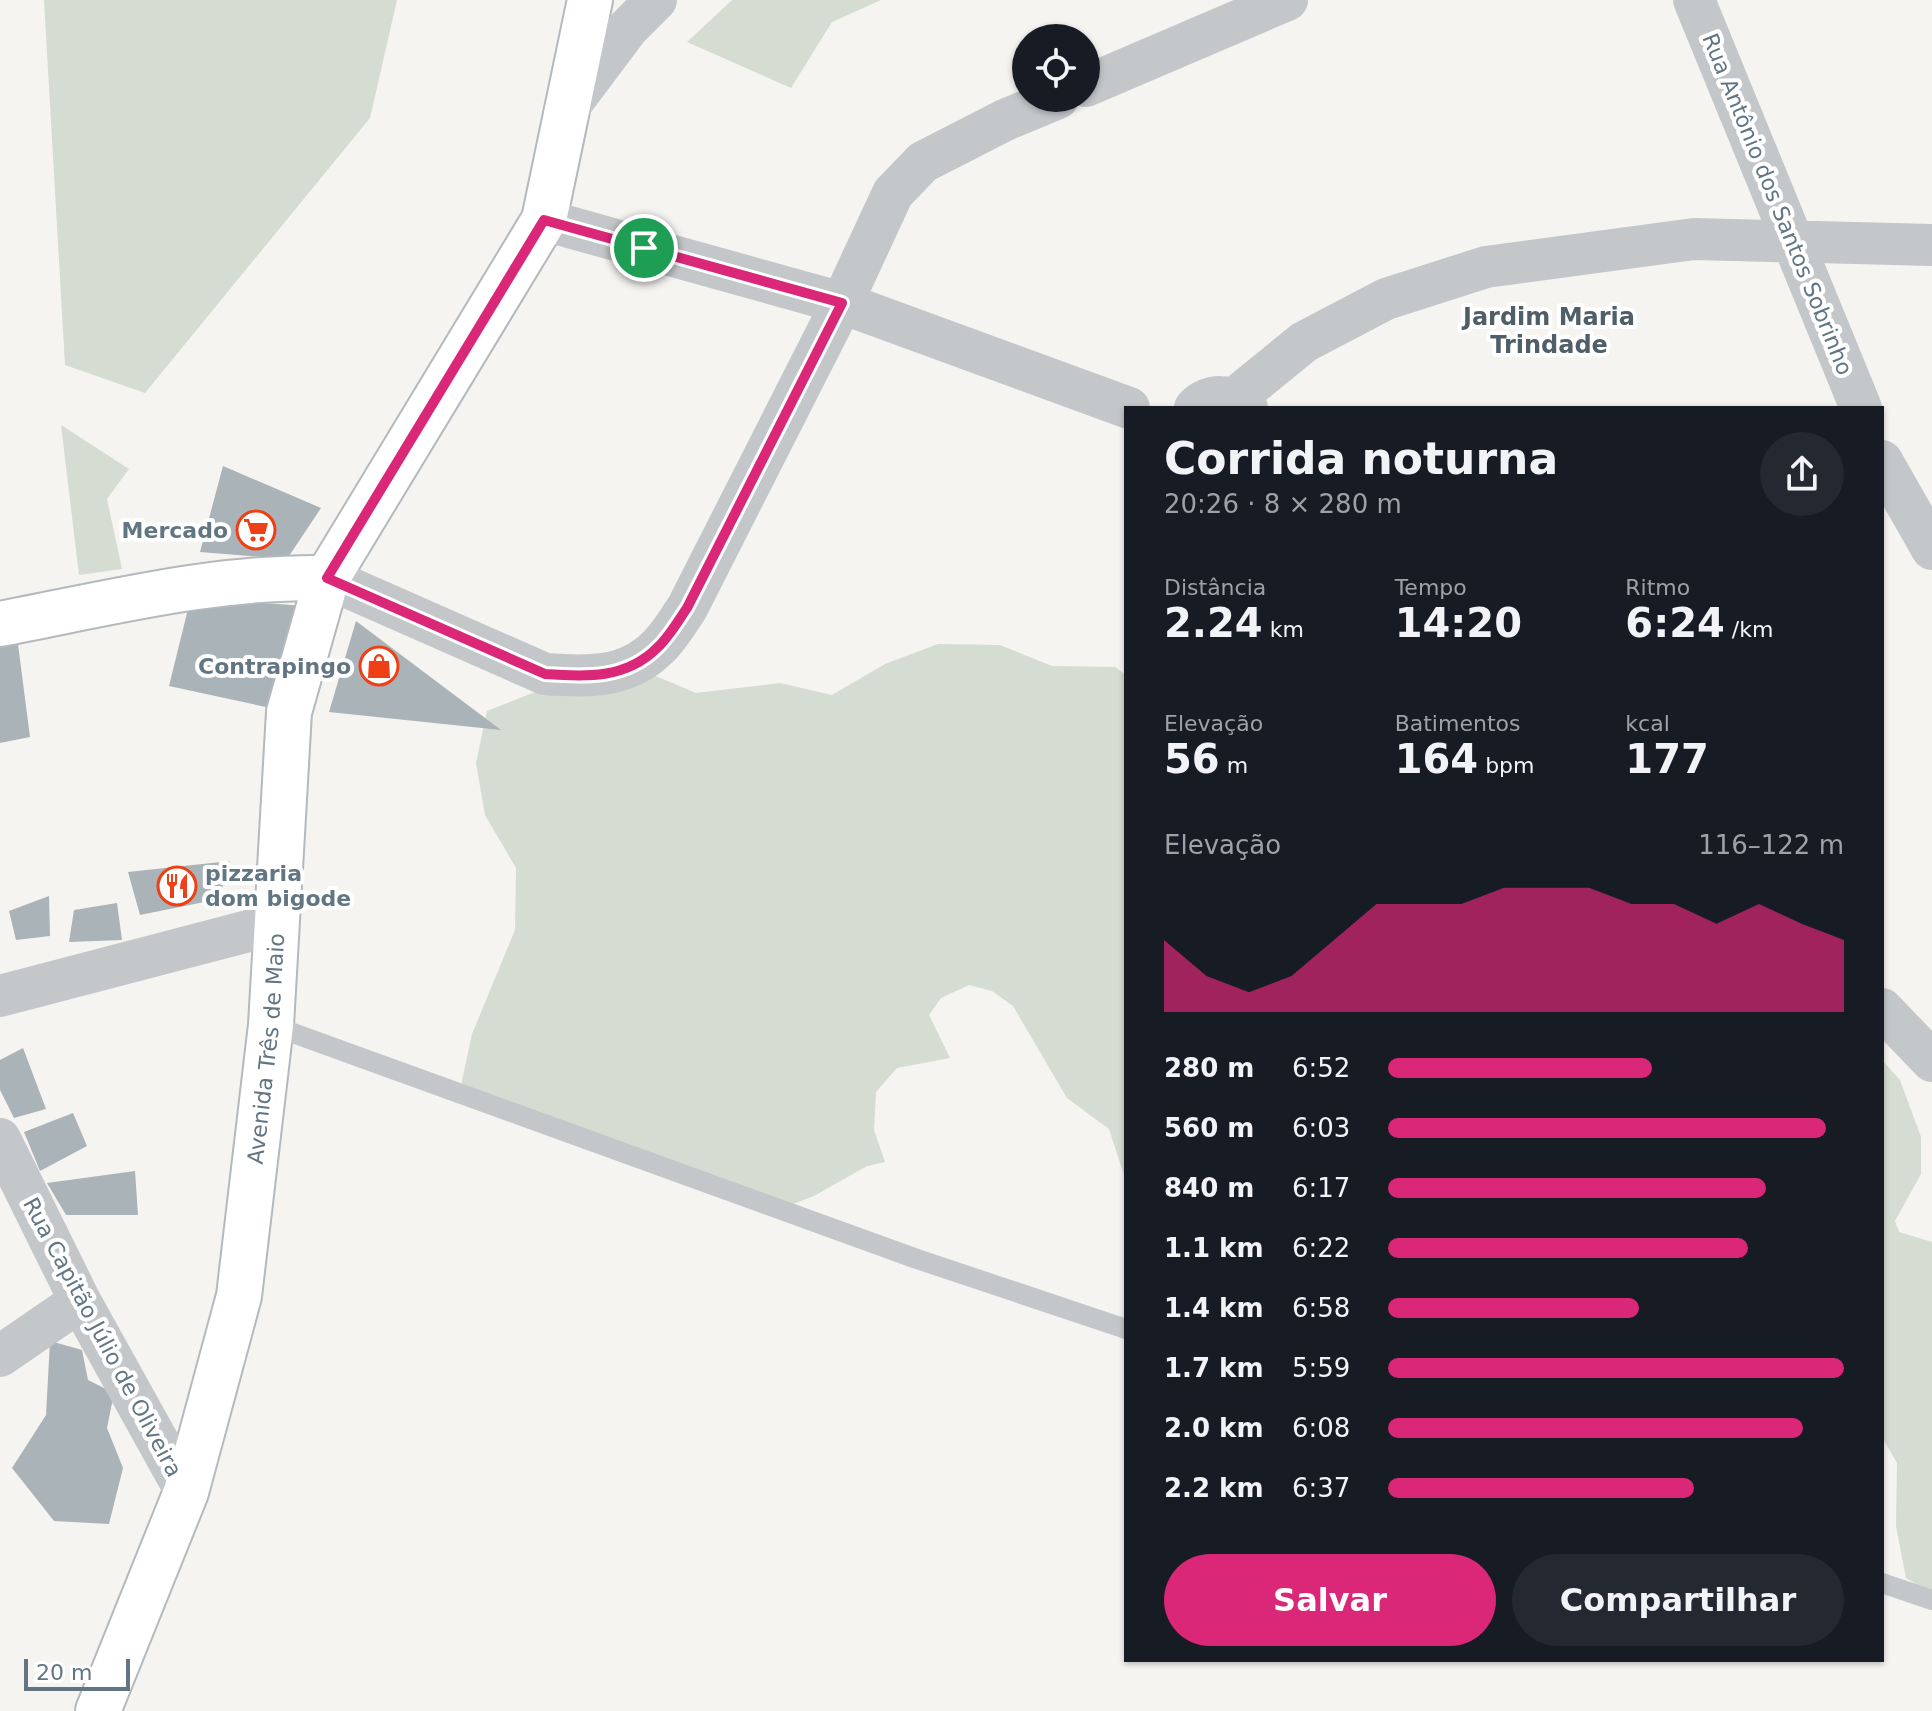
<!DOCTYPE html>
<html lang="pt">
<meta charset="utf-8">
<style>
body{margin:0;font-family:"DejaVu Sans",sans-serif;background:#242831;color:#f1f3f6;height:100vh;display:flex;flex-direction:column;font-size:30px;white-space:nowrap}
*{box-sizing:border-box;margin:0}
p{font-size:26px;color:#9ea1a6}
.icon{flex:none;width:44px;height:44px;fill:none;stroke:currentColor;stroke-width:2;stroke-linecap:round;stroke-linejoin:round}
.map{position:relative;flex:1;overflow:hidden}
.drawer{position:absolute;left:1124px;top:406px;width:760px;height:1256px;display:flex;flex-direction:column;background:#171b24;border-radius:0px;box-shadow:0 2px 6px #0004}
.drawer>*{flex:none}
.controls{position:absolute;left:1012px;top:24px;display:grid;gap:16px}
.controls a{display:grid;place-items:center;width:88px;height:88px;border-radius:50%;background:#171b24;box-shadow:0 2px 6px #0004;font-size:40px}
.scale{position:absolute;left:24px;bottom:20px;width:106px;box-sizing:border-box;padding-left:8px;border:4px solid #617583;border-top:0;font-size:22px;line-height:28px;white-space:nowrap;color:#617583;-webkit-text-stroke:6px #fff;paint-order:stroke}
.pin{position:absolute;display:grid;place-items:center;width:68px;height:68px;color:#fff;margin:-34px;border:4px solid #fff;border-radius:50%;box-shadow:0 2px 8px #0007}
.round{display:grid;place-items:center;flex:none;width:84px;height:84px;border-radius:42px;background:#242831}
.summary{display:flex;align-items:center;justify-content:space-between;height:136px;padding:0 40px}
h1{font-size:44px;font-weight:700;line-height:60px}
.stats{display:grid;grid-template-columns:repeat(3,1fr);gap:12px;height:136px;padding:8px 40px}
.stats div{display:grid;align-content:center}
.stats b{font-size:40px;font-weight:700}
.stats small{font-size:22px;font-weight:400}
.stats p{font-size:22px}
.chart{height:224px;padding:16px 40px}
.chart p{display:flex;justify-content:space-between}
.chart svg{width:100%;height:144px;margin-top:8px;fill:#db2777;opacity:.7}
.cta{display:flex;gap:16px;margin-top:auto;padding:16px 40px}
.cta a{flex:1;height:92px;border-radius:48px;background:#db2777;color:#fff;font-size:32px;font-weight:700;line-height:92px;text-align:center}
.cta a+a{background:#242831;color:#f1f3f6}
ul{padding:0 40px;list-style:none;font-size:26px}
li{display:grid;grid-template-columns:128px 96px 1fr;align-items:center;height:60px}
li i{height:20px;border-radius:10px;background:#db2777}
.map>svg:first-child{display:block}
</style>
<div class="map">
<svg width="1932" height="1711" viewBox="0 0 1932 1711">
<rect width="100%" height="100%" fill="#f5f4f0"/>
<!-- green -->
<path fill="#d5dcd1" d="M44,0H397L370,118L145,393L65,365Z
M732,0H881L832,22L791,88L687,42Z
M61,425L129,469L107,499L122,569L79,575Z
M938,644L1000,645L1052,666L1115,667L1126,675V1181L1109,1129L1067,1098L1013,1006L992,991L969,985L941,998L929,1015L950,1058L897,1068L876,1092L874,1130L885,1162L867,1166L814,1196L772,1212L461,1085L472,1034L515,930L516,868L485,815L476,763L487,711L540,690L644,671L696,693L780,683L832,695L885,664Z
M1882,1060L1900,1080L1921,1137V1174L1895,1221L1899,1232L1932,1242V1594L1906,1578L1896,1526L1897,1463L1882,1437Z"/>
<!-- building -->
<path fill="#aab3b8" d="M223,466L321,508L287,559L200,552Z
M251,602L319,607L289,712L169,686L188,609Z
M15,621L30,737L0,743V624Z
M356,621L501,730L329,712Z
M230,861L219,899L140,915L128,872Z
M49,896L50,936L16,940L9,911Z
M117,903L122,940L69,942L74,910Z
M23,1048L46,1109L14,1118L0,1090V1060Z
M73,1113L87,1146L40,1171L24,1132Z
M135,1171L138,1215H66L47,1183Z
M50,1341L82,1350L88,1380L114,1393L107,1428L123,1468L109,1524L54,1521L12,1468L46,1415Z"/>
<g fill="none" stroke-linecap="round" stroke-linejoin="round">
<defs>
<g id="secondary">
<path d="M0,624C110,603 214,576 327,578"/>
<path id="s1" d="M98,1711L186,1492L239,1296L271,1025L289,712L327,578L544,220L590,0"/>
</g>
</defs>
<!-- secondary casing -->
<use href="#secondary" stroke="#b3b9bd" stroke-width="48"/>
<!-- lane -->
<path stroke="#c3c7ca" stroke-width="20" d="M271,1025L917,1259L1126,1329
M1882,1583L1932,1600"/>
<!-- street -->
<path stroke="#c3c7ca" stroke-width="42" d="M1694,0L1861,408
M1086,86L1287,0
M565,112L628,28L656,0
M544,220L842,303L1129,408
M1234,399L1304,342L1386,299L1486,267L1694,239L1932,245
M1195,408C1210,393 1232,394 1247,408
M1882,461L1932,549
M327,578L545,674C585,677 626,679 657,648C669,637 678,621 687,608L842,303L893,193L923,162L1005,120L1058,98
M0,996L275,924
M1882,1009L1932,1061
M0,1139L80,1301L186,1492
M0,1356L80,1301"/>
<!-- secondary -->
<use href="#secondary" stroke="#fff" stroke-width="44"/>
</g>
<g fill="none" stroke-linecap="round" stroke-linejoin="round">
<defs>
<path id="route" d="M544,220L842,303L687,608C678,621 669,637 657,648C626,679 586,677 545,674L327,578Z"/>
</defs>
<!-- route casing -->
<use href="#route" stroke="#fff" stroke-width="16"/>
<!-- route -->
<use href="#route" stroke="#db2777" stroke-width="10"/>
</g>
<!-- icons -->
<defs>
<symbol id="supermarket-ring" viewBox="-11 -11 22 22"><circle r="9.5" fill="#fff" stroke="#ef3f16" stroke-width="1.5"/><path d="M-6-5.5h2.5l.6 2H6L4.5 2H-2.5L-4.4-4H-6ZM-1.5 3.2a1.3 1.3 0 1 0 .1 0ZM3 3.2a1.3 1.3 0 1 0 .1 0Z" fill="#ef3f16"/></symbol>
<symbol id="shop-ring" viewBox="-11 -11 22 22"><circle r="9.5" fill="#fff" stroke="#ef3f16" stroke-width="1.5"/><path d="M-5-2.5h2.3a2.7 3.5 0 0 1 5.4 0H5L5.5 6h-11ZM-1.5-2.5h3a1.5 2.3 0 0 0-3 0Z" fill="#ef3f16"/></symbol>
<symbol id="restaurant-ring" viewBox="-11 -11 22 22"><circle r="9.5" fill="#fff" stroke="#ef3f16" stroke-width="1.5"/><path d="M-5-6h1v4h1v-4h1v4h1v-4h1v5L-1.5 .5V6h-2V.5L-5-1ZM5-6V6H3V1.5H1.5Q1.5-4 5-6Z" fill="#ef3f16"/></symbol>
</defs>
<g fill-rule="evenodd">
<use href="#supermarket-ring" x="234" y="508" width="44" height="44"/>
<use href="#shop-ring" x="357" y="644" width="44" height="44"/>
<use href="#restaurant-ring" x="155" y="864" width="44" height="44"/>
</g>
<g text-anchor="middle" stroke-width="8" stroke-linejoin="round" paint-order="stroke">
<!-- street labels -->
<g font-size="22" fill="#617583" stroke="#fff">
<text transform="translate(1778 204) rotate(68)" y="8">Rua Antônio dos Santos Sobrinho</text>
<text dy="8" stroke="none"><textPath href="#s1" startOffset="688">Avenida Três de Maio</textPath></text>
<text transform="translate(103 1337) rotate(62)" y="8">Rua Capitão Júlio de Oliveira</text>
</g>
<!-- poi labels -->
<g font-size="22" font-weight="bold" fill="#617583" stroke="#fff" text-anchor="end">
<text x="228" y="538">Mercado</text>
<text x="351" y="674">Contrapingo</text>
<text x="205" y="881" text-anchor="start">pizzaria<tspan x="205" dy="25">dom bigode</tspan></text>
</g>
<!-- neighbourhood labels -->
<g font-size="24" font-weight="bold" fill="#505e68" stroke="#fff">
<text x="1549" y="325">Jardim Maria<tspan x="1549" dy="28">Trindade</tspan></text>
</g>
</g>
</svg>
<div class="controls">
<a><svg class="icon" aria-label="locate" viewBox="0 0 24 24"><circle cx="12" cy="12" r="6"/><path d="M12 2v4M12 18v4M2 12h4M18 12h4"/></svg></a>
</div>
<div class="scale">20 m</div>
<div class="pin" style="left:644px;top:248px;background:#1e9e55"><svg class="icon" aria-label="arrive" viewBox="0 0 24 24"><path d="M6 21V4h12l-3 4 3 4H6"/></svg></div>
<section class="drawer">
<div class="summary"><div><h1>Corrida noturna</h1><p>20:26 · 8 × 280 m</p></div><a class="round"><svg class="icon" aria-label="share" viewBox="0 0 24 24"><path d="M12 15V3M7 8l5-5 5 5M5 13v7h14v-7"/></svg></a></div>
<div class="stats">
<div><p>Distância</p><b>2.24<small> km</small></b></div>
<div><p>Tempo</p><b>14:20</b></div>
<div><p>Ritmo</p><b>6:24<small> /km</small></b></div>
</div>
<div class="stats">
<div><p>Elevação</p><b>56<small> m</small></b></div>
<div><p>Batimentos</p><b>164<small> bpm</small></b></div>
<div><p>kcal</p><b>177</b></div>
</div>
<div class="chart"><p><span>Elevação</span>116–122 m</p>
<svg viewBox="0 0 160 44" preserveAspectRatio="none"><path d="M0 44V22L10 33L20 38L30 33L40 22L50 11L60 11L70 11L80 6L90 6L100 6L110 11L120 11L130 17L140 11L150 17L160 22V44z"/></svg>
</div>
<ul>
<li><b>280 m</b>6:52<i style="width:58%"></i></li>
<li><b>560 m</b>6:03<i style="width:96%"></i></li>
<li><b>840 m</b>6:17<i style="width:83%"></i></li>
<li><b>1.1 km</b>6:22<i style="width:79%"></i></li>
<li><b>1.4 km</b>6:58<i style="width:55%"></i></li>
<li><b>1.7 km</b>5:59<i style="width:100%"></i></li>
<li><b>2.0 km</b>6:08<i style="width:91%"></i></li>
<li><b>2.2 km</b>6:37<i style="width:67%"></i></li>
</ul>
<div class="cta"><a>Salvar</a><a>Compartilhar</a></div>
</section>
</div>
